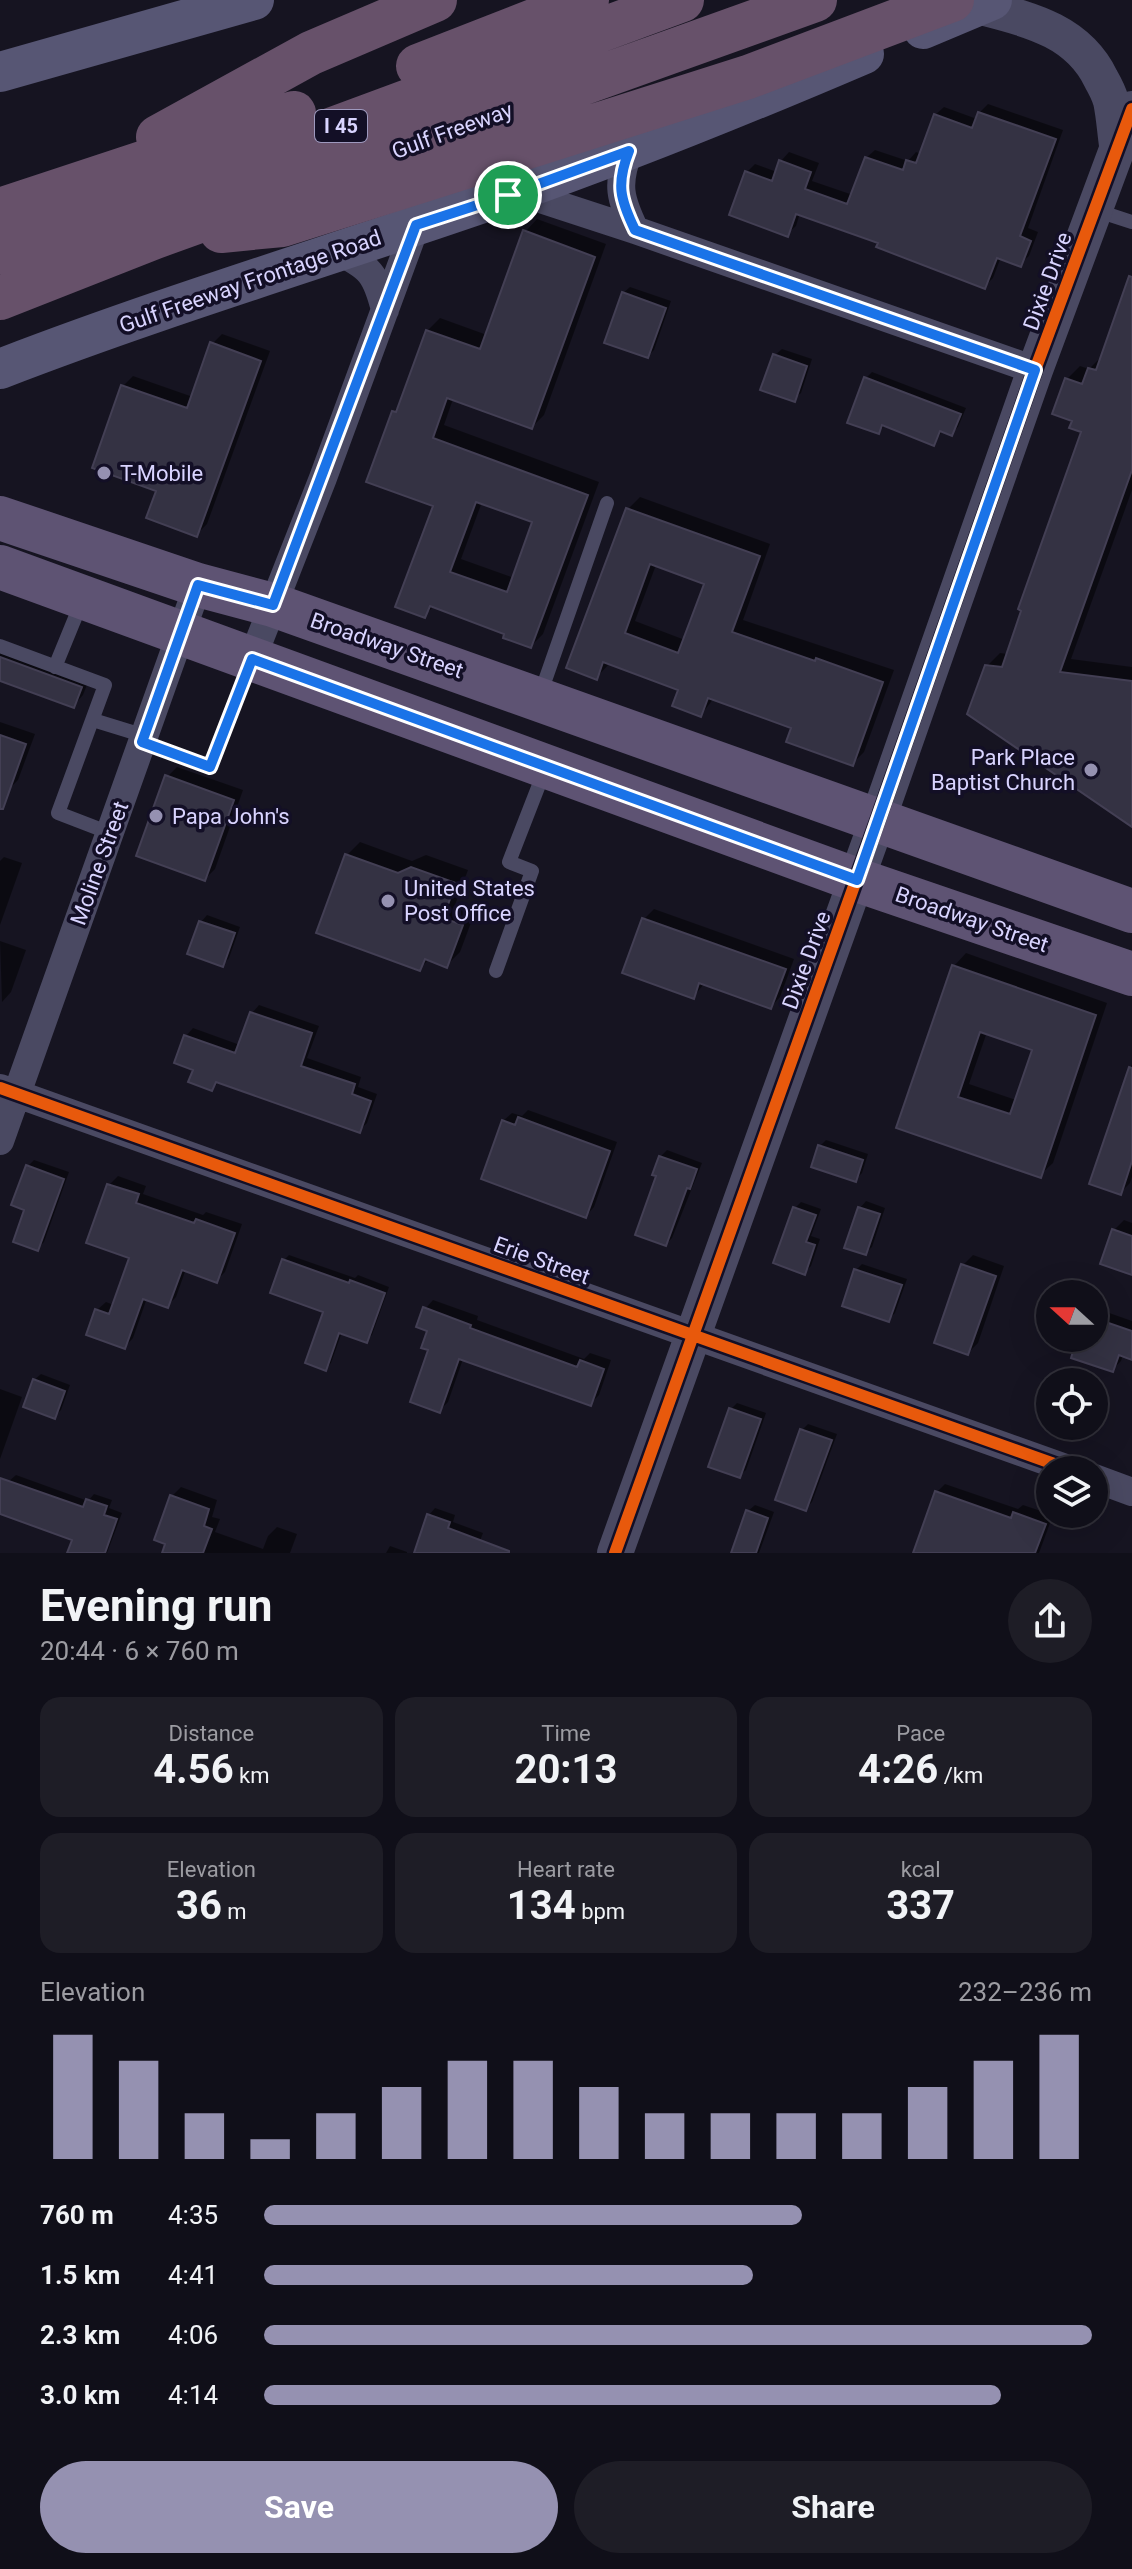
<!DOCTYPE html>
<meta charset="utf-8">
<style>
body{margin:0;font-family:Roboto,sans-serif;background:#1e1d26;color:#f1f3f6;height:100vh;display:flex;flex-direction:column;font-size:30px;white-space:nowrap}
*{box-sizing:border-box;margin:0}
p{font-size:26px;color:#9c9ca2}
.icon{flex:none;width:44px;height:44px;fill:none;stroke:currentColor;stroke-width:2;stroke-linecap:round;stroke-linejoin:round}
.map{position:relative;height:1553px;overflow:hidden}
.sheet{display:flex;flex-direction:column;background:#100f19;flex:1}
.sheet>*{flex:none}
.needle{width:52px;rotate:291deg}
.fabs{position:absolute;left:1036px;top:1280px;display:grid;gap:16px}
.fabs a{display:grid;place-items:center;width:72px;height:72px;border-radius:50%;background:#100f19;box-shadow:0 8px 32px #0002,0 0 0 2px #302f38;font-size:40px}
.pin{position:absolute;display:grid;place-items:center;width:68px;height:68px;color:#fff;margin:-34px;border:4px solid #fff;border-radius:50%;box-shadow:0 2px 8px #0007}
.round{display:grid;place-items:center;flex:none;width:84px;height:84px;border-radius:42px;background:#1e1d26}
.headline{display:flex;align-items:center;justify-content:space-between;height:136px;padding:0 40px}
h1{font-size:44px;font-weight:700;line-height:60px}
.figures{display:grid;grid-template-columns:repeat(3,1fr);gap:12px;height:136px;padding:8px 40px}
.figures div{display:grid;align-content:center;border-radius:20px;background:#1e1d26;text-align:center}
.figures b{font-size:40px;font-weight:700}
.figures small{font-size:22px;font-weight:400}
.figures p{font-size:22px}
.chart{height:224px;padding:16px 40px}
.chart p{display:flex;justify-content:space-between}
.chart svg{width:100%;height:144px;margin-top:8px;stroke:#9591b1;stroke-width:6}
.button{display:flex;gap:16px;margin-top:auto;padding:16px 40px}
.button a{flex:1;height:92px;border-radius:48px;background:#9591b1;color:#fff;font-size:32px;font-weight:700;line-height:92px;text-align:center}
.button a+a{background:#1e1d26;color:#f1f3f6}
ul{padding:0 40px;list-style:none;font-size:26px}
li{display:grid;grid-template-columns:128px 96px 1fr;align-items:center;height:60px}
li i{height:20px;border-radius:10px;background:#9591b1}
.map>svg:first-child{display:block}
</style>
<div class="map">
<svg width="1132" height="1553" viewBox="0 0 1132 1553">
<rect width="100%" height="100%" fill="#161421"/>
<!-- shadow -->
<path fill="#0007" fill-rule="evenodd" d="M988,104L1063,130L1028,228L1038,232L1029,256L1020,264L1001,257L993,278L985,286L880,242L800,213L796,226L787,234L747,172L755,164L777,172L781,161L789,152L819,163L812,181L853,195L866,158L875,150L908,161L916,152L922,154L935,115L944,107L977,119L979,113Z
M537,219L606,244L544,415L532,427L453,399L444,425L599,482L543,634L531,646L507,633L434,606L425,615L436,504L393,412L401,404L427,331L440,318L487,335L525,232ZM482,502L535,521L514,578L461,559Z
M1132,281V490L1071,659L1132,667V824L987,666L1000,653L1008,654L1084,431L1075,420L1067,379L1080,366L1089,369L1103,355Z
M630,287L671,301L654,350L648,356L623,293Z
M222,334L270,351L207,524L197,534L159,490L123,386L133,376L193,397L212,344Z
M782,349L812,359L801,393L794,399L775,355Z
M872,372L966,408L958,427L952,433L943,430L934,444L885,426L878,432L866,378Z
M640,497L770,544L743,620L894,670L864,752L852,764L793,726L714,698L701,715L680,689L610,663L597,677L628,509ZM656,565L706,583L685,640L635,621Z
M0,639L90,677L83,695L74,705L0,679Z
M0,722L35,734L18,780L8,790L0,787Z
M177,767L243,790L215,869L205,879L167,777Z
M360,842L412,861L426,855L468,870L455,905L475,912L460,952L447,965L429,959L420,969L347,855Z
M4,857L22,863L0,925V861Z
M654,909L794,959L780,997L771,1007L705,983L693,997L644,919Z
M207,915L240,927L229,958L223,965L201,922Z
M0,941L26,950L11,992L2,1002Z
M966,953L1107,1003L1053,1163L1040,1175L898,1127L954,966ZM987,1032L1034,1048L1016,1100L969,1084Z
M259,1005L319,1026L307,1058L361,1077L358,1087L377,1094L367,1123L359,1131L220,1081L212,1089L196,1068L186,1036L193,1028L240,1045L252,1013Z
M1132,1064V1177L1130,1183L1120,1193L1091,1182Z
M528,1110L617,1142L594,1207L586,1216L503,1121L512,1113L522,1116Z
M826,1140L868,1154L862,1173L855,1180L820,1146Z
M667,1150L702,1163L672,1238L666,1244L658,1175L660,1157Z
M34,1160L69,1172L44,1242L38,1248L27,1209L28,1166Z
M118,1176L146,1186L143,1194L203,1215L206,1212L242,1224L225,1272L217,1280L186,1269L176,1297L167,1306L147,1298L133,1338L125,1347L97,1310L106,1302L114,1305L132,1257L89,1242L109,1185Z
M866,1201L885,1208L872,1247L865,1253L860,1208Z
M801,1202L821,1209L811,1236L820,1239L811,1266L805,1272L795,1208Z
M1124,1220L1132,1223V1273L1114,1230Z
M289,1255L355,1278L358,1275L389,1287L372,1335L366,1341L342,1332L331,1363L326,1369L325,1311L283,1261Z
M973,1255L1004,1266L978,1343L968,1353L963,1265Z
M862,1264L907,1279L895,1313L889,1319L856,1270Z
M433,1300L478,1316L477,1320L584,1359L590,1353L611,1360L599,1395L590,1404L463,1359L448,1402L439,1411L425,1309Z
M1095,1308L1132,1321V1358L1123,1355L1121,1361L1112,1370L1079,1338H1094Z
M41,1374L70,1385L61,1410L55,1416L34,1380Z
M0,1389L22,1397L0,1459Z
M737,1403L766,1413L746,1470L739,1476L731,1409Z
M808,1424L837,1434L812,1502L805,1509L802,1430Z
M16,1475L88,1501L94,1494L112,1500L109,1508L122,1513L107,1553H83L74,1539L0,1512L9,1481Z
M945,1484L1018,1509L1023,1505L1053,1515L1039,1553H925L937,1492Z
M181,1487L217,1500L212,1517L220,1519L215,1532L263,1549L268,1536L277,1527L297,1534L290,1553H164L172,1496Z
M755,1505L774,1512L759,1553H733L748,1511Z
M435,1508L455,1515L453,1522L483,1533L479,1543L497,1553H432L429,1515Z
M390,1546L407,1552V1553H386Z"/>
<!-- building -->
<path fill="#343243" stroke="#433f54" stroke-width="2" fill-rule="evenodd" d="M978,112L1056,139L1020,236L1031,241L1021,267L997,258L985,289L876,247L878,243L796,214L788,237L729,215L745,171L772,181L779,160L811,172L805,189L847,204L865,157L903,170L906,160L916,163L934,114L972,128Z
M523,230L595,257L532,429L447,398L433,438L588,495L531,648L503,638L504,634L430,606L425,618L395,607L433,506L366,482L392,411L396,412L426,330L480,349ZM476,502L532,522L507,592L450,572Z
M1129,276L1132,277V470L1060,672L1132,681V827L967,714L985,665L1002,667L1021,611L1018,609L1081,432L1069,428L1072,421L1052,414L1065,378L1082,384L1088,368L1096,370Z
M622,292L666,308L648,358L604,343Z
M210,342L261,361L197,537L146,518L156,491L92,468L121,385L187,408Z
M773,354L807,366L795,402L760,390Z
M864,377L961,414L952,436L940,431L934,446L882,425L879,434L847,423Z
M626,508L760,556L732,632L815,661L816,658L883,682L853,766L786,742L791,728L708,698L701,717L672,706L678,690L603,662L597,680L566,668ZM650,564L704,584L678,653L625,633Z
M0,657L82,687L74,708L0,681Z
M0,735L26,744L3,809H0Z
M165,775L234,800L205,881L136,856Z
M345,854L398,873L411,867L456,883L443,918L463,925L447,968L425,959L420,971L316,933Z
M642,918L786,969L771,1009L699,983L694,999L622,973Z
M199,921L235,933L223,967L187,954Z
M952,965L1096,1015L1041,1178L896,1128ZM980,1032L1032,1050L1010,1114L958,1097Z
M250,1012L312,1033L301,1066L355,1084L352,1094L371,1101L360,1133L216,1082L212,1091L188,1082L193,1070L174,1063L184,1035L235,1053Z
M1129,1067L1132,1068V1161L1121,1195L1089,1184Z
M518,1117L610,1151L586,1218L481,1179L502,1120L515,1125Z
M818,1145L863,1160L856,1182L811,1167Z
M659,1156L697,1169L690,1189L687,1188L666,1246L635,1235L656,1176L652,1175Z
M26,1165L64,1179L38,1251L13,1242L24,1210L11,1205Z
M107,1184L139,1194L136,1203L194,1223L196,1219L235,1233L217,1283L182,1270L168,1308L143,1299L125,1349L86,1335L95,1309L109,1314L129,1258L86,1243Z
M793,1207L816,1215L806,1242L815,1245L805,1275L773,1263Z
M858,1207L880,1214L866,1255L844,1248Z
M1112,1229L1132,1236V1275L1100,1264Z
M282,1259L349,1283L350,1280L385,1293L367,1343L339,1333L326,1371L305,1363L323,1312L270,1293Z
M961,1264L996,1276L968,1355L934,1343Z
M854,1269L902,1285L889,1322L842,1306Z
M423,1307L471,1325L470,1328L577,1367L580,1360L604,1369L591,1406L459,1359L440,1413L410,1402L428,1350L421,1348L427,1331L416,1327Z
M1094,1318L1132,1331V1360L1119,1355L1113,1372L1071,1358L1077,1338H1094Z
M33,1379L65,1391L55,1419L23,1407Z
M729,1408L761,1419L740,1478L708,1467Z
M800,1429L832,1440L806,1511L775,1500Z
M0,1478L83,1507L86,1499L107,1506L104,1515L117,1519L105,1553H67L72,1540L0,1514Z
M935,1491L1011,1518L1013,1512L1046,1524L1035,1553H913Z
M170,1495L209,1509L204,1526L212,1529L203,1553H162L165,1544L154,1540Z
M746,1510L768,1518L756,1553H731Z
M427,1514L450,1522L448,1528L509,1551V1553H414Z"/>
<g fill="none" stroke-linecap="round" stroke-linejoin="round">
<!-- service -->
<path stroke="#4a4962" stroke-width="14" d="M1095,210L1132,222
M0,646L105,685L58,813L110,833
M55,667L82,601
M540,695L607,503
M93,720L145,736
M142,742L210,767L250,663
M496,971L532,871L509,862L544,772"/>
<!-- minor -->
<path stroke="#4a4962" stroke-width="28" d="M629,151C616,184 620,199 635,230
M513,195L534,197L635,230L1035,370
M337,251C370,267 376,274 385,310
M252,659L323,478L416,225
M0,1088L1071,1470
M0,1141L198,585
M1094,1478L1132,1492"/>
<!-- tertiary -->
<path stroke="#4a4962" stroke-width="36" d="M977,6C1026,19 1077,29 1101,79C1105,86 1109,94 1111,101C1114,115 1115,131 1117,145
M615,1553L878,819L1035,370L1132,109"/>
<!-- secondary -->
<path stroke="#575674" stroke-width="40" d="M923,29L992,0
M0,72L254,0
M0,369C168,304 340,253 509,194C629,152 747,104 864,54"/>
<!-- primary -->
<path stroke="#5e5373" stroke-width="44" d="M0,518L198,585L273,605L1132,911
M0,567L857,880L1132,974"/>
<!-- motorway -->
<path stroke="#67516a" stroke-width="44" d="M418,66L587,0
M158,137L311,53L435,0
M0,210L294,113
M221,231L282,225L748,77L952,0
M0,252L682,0
M0,298L155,237L815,0"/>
<defs>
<path id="cycleway" d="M0,1088L1071,1470
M615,1553L878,819L1035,370L1132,109"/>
</defs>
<!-- cycleway casing -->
<use href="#cycleway" stroke="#130f26" stroke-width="17"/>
<!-- cycleway -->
<use href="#cycleway" stroke="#e8590c" stroke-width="12"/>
</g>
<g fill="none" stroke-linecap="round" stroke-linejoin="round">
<defs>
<path id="route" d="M629,151C616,184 620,199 635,230L1035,370L857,880L252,659L210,767L142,742L198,585L273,605L416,225L508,195Z"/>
</defs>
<!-- route casing -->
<use href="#route" stroke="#fff" stroke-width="16"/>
<!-- route -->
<use href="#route" stroke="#1a73e8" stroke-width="10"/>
</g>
<!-- markers -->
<g fill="#9591b1" stroke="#130f26" stroke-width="3">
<circle cx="104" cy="473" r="8"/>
<circle cx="1091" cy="770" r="8"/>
<circle cx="156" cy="816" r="8"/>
<circle cx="388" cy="901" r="8"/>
</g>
<g text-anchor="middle" stroke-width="7" stroke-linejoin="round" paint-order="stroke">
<!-- shield labels -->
<rect fill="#130f26" stroke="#9e99be" stroke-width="2" x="315" y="110" width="52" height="32" rx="6"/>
<g font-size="20" font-weight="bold" fill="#d9d4ff">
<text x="341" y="133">I 45</text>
</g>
<!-- street labels -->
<g font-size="22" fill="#d9d4ff" stroke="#130f26">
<text transform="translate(452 130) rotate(-20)" y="8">Gulf Freeway</text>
<text transform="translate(250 281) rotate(-19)" y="8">Gulf Freeway Frontage Road</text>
<text transform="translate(1047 281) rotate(-70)" y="8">Dixie Drive</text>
<text transform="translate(387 645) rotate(19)" y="8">Broadway Street</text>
<text transform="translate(99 863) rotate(-70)" y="8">Moline Street</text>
<text transform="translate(972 919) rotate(19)" y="8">Broadway Street</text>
<text transform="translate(806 960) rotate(-70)" y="8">Dixie Drive</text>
<text transform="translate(542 1260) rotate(20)" y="8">Erie Street</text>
</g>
<!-- poi labels -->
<g font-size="22" fill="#d9d4ff" stroke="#130f26" text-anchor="start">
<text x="120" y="481">T-Mobile</text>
<text x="1075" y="765" text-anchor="end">Park Place<tspan x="1075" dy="25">Baptist Church</tspan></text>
<text x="172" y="824">Papa John's</text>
<text x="404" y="896">United States<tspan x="404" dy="25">Post Office</tspan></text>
</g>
</g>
</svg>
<div class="fabs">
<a><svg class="needle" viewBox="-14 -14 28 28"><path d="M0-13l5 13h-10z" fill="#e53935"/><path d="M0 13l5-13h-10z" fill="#9c9ca2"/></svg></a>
<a><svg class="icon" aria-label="locate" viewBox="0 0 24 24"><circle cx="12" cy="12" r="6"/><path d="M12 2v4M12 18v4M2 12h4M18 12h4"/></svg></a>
<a><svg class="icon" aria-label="layers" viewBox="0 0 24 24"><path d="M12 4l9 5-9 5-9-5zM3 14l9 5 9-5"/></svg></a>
</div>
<div class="pin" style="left:508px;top:195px;background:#1e9e55"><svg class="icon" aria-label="arrive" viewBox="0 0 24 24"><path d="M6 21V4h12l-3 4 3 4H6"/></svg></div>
</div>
<section class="sheet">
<div class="headline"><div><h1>Evening run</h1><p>20:44 · 6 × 760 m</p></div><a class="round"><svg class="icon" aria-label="share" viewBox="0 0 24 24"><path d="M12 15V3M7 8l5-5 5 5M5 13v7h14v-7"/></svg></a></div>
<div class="figures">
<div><p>Distance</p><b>4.56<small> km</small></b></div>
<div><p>Time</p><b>20:13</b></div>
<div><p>Pace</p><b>4:26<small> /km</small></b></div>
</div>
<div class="figures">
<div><p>Elevation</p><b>36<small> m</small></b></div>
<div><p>Heart rate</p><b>134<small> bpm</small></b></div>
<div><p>kcal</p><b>337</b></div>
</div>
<div class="chart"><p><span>Elevation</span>232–236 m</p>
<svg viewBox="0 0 160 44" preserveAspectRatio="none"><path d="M5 44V6M15 44V14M25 44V30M35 44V38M45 44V30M55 44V22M65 44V14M75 44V14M85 44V22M95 44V30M105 44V30M115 44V30M125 44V30M135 44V22M145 44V14M155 44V6"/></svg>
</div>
<ul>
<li><b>760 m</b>4:35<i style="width:65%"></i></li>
<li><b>1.5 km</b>4:41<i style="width:59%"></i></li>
<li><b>2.3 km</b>4:06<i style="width:100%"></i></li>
<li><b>3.0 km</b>4:14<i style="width:89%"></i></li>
</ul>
<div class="button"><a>Save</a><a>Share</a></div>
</section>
